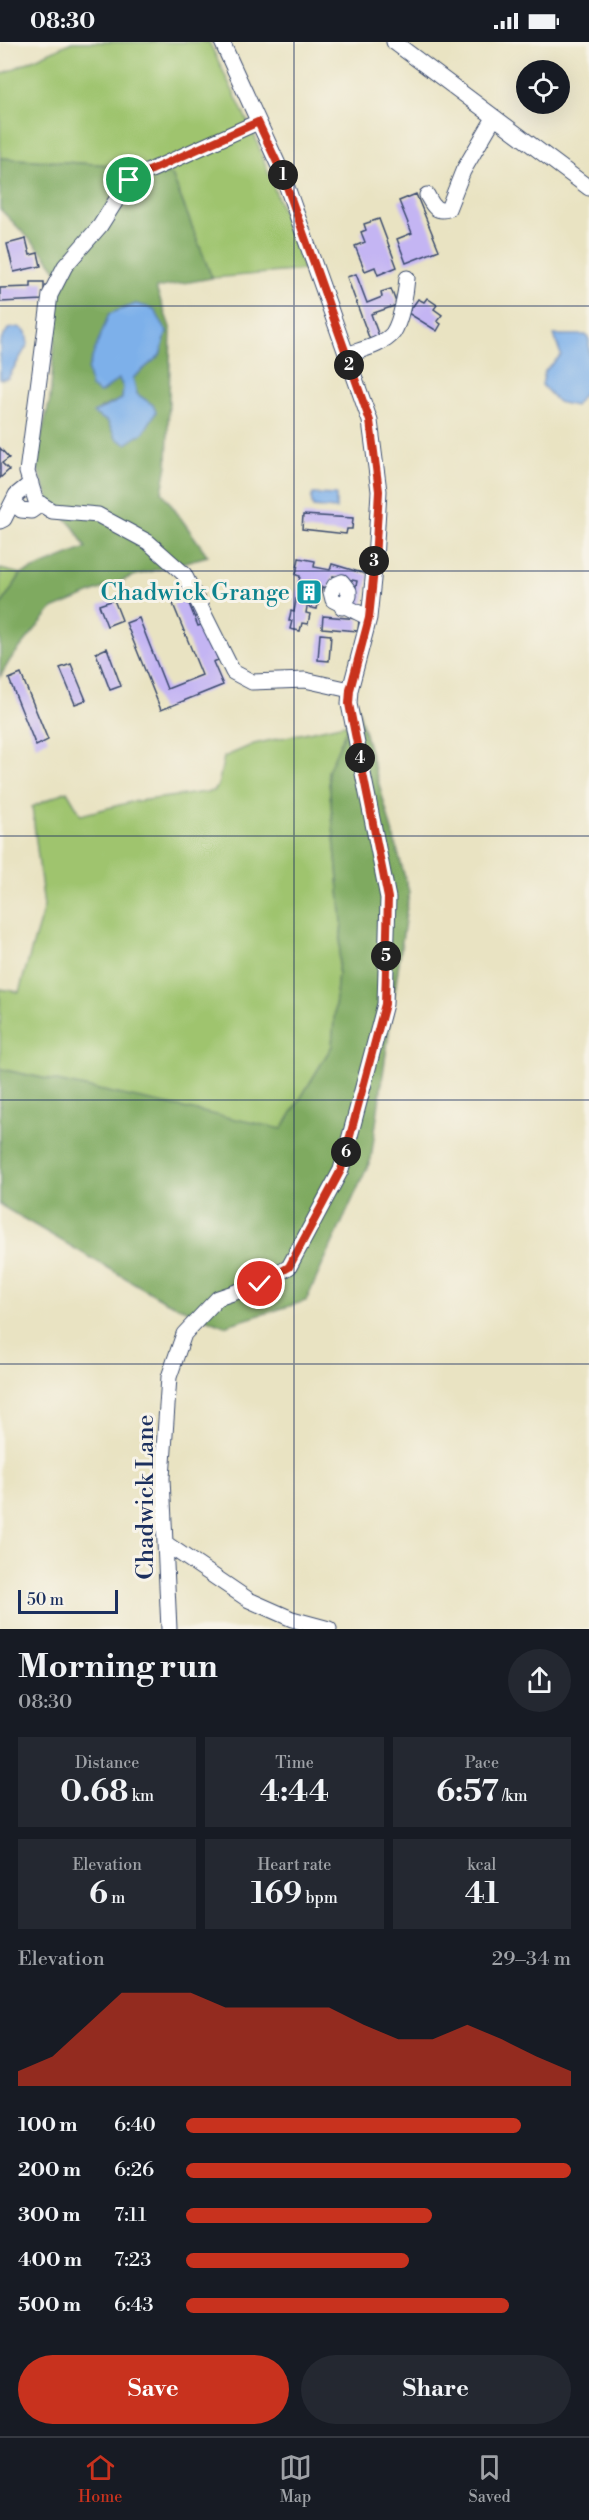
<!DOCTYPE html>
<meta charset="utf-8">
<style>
body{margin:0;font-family:"Libre Bodoni",serif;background:#242831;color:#f1f3f6;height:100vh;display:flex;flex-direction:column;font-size:22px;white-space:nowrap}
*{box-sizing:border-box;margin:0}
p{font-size:20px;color:#9ea1a6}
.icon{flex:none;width:33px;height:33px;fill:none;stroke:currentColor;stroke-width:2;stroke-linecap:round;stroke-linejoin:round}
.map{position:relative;height:1587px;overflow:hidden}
.sheet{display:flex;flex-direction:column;background:#171b24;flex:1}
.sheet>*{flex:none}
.fabs{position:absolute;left:516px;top:18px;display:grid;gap:12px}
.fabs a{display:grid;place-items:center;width:54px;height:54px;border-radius:50%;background:#171b24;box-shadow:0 6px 24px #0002;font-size:30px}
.scale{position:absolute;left:18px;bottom:15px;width:100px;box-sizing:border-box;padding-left:6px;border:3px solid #1b2f5e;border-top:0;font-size:16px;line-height:21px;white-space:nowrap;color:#1b2f5e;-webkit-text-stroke:4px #f7f3e8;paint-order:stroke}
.pin{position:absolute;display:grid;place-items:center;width:51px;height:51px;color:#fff;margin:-26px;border:3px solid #fff;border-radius:50%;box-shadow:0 2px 6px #0007}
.km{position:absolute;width:30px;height:30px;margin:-15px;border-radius:50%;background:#222;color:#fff;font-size:16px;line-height:30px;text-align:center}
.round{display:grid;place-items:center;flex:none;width:63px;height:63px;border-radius:32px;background:#242831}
.summary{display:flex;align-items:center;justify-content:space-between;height:102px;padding:0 18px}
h1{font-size:33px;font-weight:700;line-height:45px}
.stats{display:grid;grid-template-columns:repeat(3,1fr);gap:9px;height:102px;padding:6px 18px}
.stats div{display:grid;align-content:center;border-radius:0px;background:#242831;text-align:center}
.stats b{font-size:30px;font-weight:700}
.stats small{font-size:16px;font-weight:400}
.stats p{font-size:16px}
.chart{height:168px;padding:12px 18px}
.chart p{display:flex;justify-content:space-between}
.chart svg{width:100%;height:108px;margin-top:6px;fill:#c8321e;opacity:.7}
.primary-button{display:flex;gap:12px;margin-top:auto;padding:12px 18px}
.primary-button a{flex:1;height:69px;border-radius:36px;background:#c8321e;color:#fff;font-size:24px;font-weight:700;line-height:69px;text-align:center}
.primary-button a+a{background:#242831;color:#f1f3f6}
ul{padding:0 18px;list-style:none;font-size:20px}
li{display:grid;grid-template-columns:96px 72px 1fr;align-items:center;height:45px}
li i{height:15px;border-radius:8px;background:#c8321e}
.status{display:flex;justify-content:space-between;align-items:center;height:42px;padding:0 30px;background:#171b24;direction:ltr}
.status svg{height:16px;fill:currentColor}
.tabs{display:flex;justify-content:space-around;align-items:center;height:84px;border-top:2px solid #363941;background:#171b24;font-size:16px;color:#9ea1a6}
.tabs a{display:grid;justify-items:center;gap:3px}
.tabs .active{color:#c8321e}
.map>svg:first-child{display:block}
</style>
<div class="status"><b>08:30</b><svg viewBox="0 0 49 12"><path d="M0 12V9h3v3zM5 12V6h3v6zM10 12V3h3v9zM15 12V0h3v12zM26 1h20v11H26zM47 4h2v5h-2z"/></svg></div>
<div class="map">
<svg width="589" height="1587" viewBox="0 0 589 1587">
<rect width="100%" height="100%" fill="#f7f3e8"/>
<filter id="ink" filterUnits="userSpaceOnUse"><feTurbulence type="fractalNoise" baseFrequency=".0167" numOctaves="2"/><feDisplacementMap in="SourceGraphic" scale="12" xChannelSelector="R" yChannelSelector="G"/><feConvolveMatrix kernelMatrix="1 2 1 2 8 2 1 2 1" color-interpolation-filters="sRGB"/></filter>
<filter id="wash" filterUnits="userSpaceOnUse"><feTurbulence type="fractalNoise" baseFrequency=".008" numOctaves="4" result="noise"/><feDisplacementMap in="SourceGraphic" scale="24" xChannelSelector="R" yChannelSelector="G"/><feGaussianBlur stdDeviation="1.35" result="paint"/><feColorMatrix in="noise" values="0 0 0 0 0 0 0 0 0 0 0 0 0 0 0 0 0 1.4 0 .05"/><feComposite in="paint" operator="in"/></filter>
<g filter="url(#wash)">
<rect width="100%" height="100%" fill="#e9e3c2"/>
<!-- green -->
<path fill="#9fc46e" stroke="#5d7a66" stroke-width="1.5" d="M72,0H209L256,97L304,228L212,236L172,133L126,124L0,116V33Z
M0,527L21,532L0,565Z
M349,681L328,730L342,880L332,1004L282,1088L0,1027V947L19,950L44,865L32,765L67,749L81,773L131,760L214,749L218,744L224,715L254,702Z"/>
<!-- forest -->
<path fill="#7faa61" stroke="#4d6c60" stroke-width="1.5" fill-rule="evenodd" d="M0,116L126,124L172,133L212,236L156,246L171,288L167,423L162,450L208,514L133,534L52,567L10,618L0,635V565L21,532L86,506L74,486L50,460L35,419L50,358L60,233L45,213L0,167ZM136,262L167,290L160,313L133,336L137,352L153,363L116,396L101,366L122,357L123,345L119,336L100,351L88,328L109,272Z
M357,663L409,850L371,1117L306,1259L224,1284L165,1259L0,1163V1027L282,1087L332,1004L342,880L328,729Z"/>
<!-- water -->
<path fill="#7db0ea" stroke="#4c70a4" stroke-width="1.5" d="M136,262L154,267L167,290L160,313L133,336L137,352L153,363L156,370L144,390L126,402L116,396L108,380L93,371L122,357L123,345L119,337L100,351L91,345L88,328L90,321L109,272Z
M19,285L26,290L28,302L8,336L0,337V300L8,287Z
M554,293H586L589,298V345L575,364L558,360L542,343L545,329L561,313Z
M313,452L336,453V467L313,465L311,457Z"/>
<g id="blocks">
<!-- building -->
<path fill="#c4b5f3" d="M416,152L439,208L406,221L397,197L412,191L399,159Z
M379,177L397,225L378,233L375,225L365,229L355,204L365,200L361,190L366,188L364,182Z
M26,197L30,213L38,211L41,224L14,230L7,202Z
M356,232L367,261L382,255L381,250L391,247L397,263L371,272L380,297L371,301L347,235Z
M31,240H44V258L0,260V246L31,245Z
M427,256L437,263L434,267L442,273L437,279L441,282L437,289L408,271L418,257L424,260Z
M0,406L9,416L2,421L9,428L0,436Z
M303,473L353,476L352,487H347L346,492L302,487Z
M299,516L315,519L314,525L330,528L332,522L369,533L362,565L352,563L357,539L333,534L330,547L322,545L317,567L307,565L306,571L310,572L308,582L302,581L300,589L290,587L292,579H289L291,569L294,570L300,534L296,533Z
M187,557L198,584L204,582L218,618L213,620L223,643L161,668L126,581L139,576L167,647L202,633L173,562Z
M114,558L122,578L107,584L99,563Z
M323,574L359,577L358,589L322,586Z
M320,592L331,593L329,619L318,618Z
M107,606L121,644L110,648L96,611Z
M71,622L86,658L75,662L60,626Z
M21,632L48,698L36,704L9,637Z"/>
</g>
</g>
<g filter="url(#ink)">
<use href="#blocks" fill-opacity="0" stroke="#3a4a6d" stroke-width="1.5"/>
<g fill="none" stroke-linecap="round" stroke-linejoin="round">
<defs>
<path id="minor" d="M394,0L589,146
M258,80L129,138L100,184L65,224L50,253L27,430L36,459L52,469L98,473L148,500L184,532L233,630L252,640L305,638L350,648
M427,153C432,162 435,171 448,167L463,129L494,76
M346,313C360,308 384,303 393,291C401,279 406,250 407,236
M13,460L21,468L31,469L41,462
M0,479L4,477L16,453L31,441
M342,565L349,554V549L342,540L335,543L331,550L333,558L369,576
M165,1501L249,1558L292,1577L329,1587
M169,1587L162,1436L169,1335L184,1292L218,1256L260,1242L289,1225L341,1128L385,962L388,856L349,662L350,648L369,576L375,518L379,449L370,379L282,131L222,0"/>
</defs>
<!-- minor casing -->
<use href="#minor" stroke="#3a4a6d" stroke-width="17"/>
<!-- minor -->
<use href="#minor" stroke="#fff" stroke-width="15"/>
</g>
</g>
<g fill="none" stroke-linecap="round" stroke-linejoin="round" filter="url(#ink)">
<defs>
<path id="route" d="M129,138L258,80L282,131L370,379L379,449L375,518L369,576L350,648L349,662L388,856L385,962L341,1128L289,1225L260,1242"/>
</defs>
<!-- route casing -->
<use href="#route" stroke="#fff" stroke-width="12"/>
<!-- route -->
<use href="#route" stroke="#c8321e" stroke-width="8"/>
</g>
<!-- grid -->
<path fill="none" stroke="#1b2f5e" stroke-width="1.5" stroke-opacity="0.55" d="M294,0V1587M0,264H589M0,529H589M0,794H589M0,1058H589M0,1322H589"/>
<!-- icons -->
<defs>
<symbol id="building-square" viewBox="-11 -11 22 22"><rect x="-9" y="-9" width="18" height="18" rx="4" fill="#0f9aa8" stroke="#f7f3e8"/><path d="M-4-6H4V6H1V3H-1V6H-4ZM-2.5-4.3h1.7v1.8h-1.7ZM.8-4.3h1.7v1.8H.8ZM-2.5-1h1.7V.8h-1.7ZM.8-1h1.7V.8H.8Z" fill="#fff"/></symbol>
</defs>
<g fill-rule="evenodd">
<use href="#building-square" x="294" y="535" width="30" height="30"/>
</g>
<g text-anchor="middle" stroke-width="6" stroke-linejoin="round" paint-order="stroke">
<!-- culture labels -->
<g font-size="24" fill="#0d838f" stroke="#f7f3e8" text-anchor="end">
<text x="290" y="558">Chadwick Grange</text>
</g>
<!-- street labels -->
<g font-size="24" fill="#1b2f5e" stroke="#f7f3e8">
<text transform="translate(145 1455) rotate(-90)" y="8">Chadwick Lane</text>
</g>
</g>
</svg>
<div class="fabs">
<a><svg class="icon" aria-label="locate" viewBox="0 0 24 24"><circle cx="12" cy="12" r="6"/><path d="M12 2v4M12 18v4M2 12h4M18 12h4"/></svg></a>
</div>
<div class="scale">50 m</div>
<div class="pin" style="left:129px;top:138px;background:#1e9e55"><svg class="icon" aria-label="arrive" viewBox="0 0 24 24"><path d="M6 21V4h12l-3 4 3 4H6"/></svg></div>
<div class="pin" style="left:260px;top:1242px;background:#d93025"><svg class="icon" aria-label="check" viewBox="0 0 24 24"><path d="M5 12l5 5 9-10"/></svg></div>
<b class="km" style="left:283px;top:133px">1</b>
<b class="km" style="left:349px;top:323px">2</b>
<b class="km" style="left:374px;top:519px">3</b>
<b class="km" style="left:360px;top:716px">4</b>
<b class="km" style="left:386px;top:914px">5</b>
<b class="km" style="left:346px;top:1110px">6</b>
</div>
<section class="sheet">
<div class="summary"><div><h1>Morning run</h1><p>08:30</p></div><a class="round"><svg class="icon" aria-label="share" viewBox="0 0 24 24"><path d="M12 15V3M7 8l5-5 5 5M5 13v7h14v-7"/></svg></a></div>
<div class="stats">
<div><p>Distance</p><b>0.68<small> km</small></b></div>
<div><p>Time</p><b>4:44</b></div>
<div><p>Pace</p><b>6:57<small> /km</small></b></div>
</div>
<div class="stats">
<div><p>Elevation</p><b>6<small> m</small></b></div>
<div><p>Heart rate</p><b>169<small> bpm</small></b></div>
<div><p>kcal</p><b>41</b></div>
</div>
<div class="chart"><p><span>Elevation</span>29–34 m</p>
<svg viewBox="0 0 160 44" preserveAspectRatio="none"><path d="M0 44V38L10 32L20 19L30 6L40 6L50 6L60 12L70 12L80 12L90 12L100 19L110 25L120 25L130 19L140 25L150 32L160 38V44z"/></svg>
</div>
<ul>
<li><b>100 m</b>6:40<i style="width:87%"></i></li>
<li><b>200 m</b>6:26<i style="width:100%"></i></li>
<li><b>300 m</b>7:11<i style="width:64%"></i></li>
<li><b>400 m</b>7:23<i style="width:58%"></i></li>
<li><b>500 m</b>6:43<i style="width:84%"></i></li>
</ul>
<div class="primary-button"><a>Save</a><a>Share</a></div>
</section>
<nav class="tabs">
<a class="active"><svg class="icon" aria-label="home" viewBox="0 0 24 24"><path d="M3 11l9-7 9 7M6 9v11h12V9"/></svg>Home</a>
<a><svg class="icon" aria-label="map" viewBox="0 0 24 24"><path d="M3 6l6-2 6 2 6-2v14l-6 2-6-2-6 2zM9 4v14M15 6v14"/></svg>Map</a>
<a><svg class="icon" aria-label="saved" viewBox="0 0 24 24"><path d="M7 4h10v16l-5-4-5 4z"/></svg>Saved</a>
</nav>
